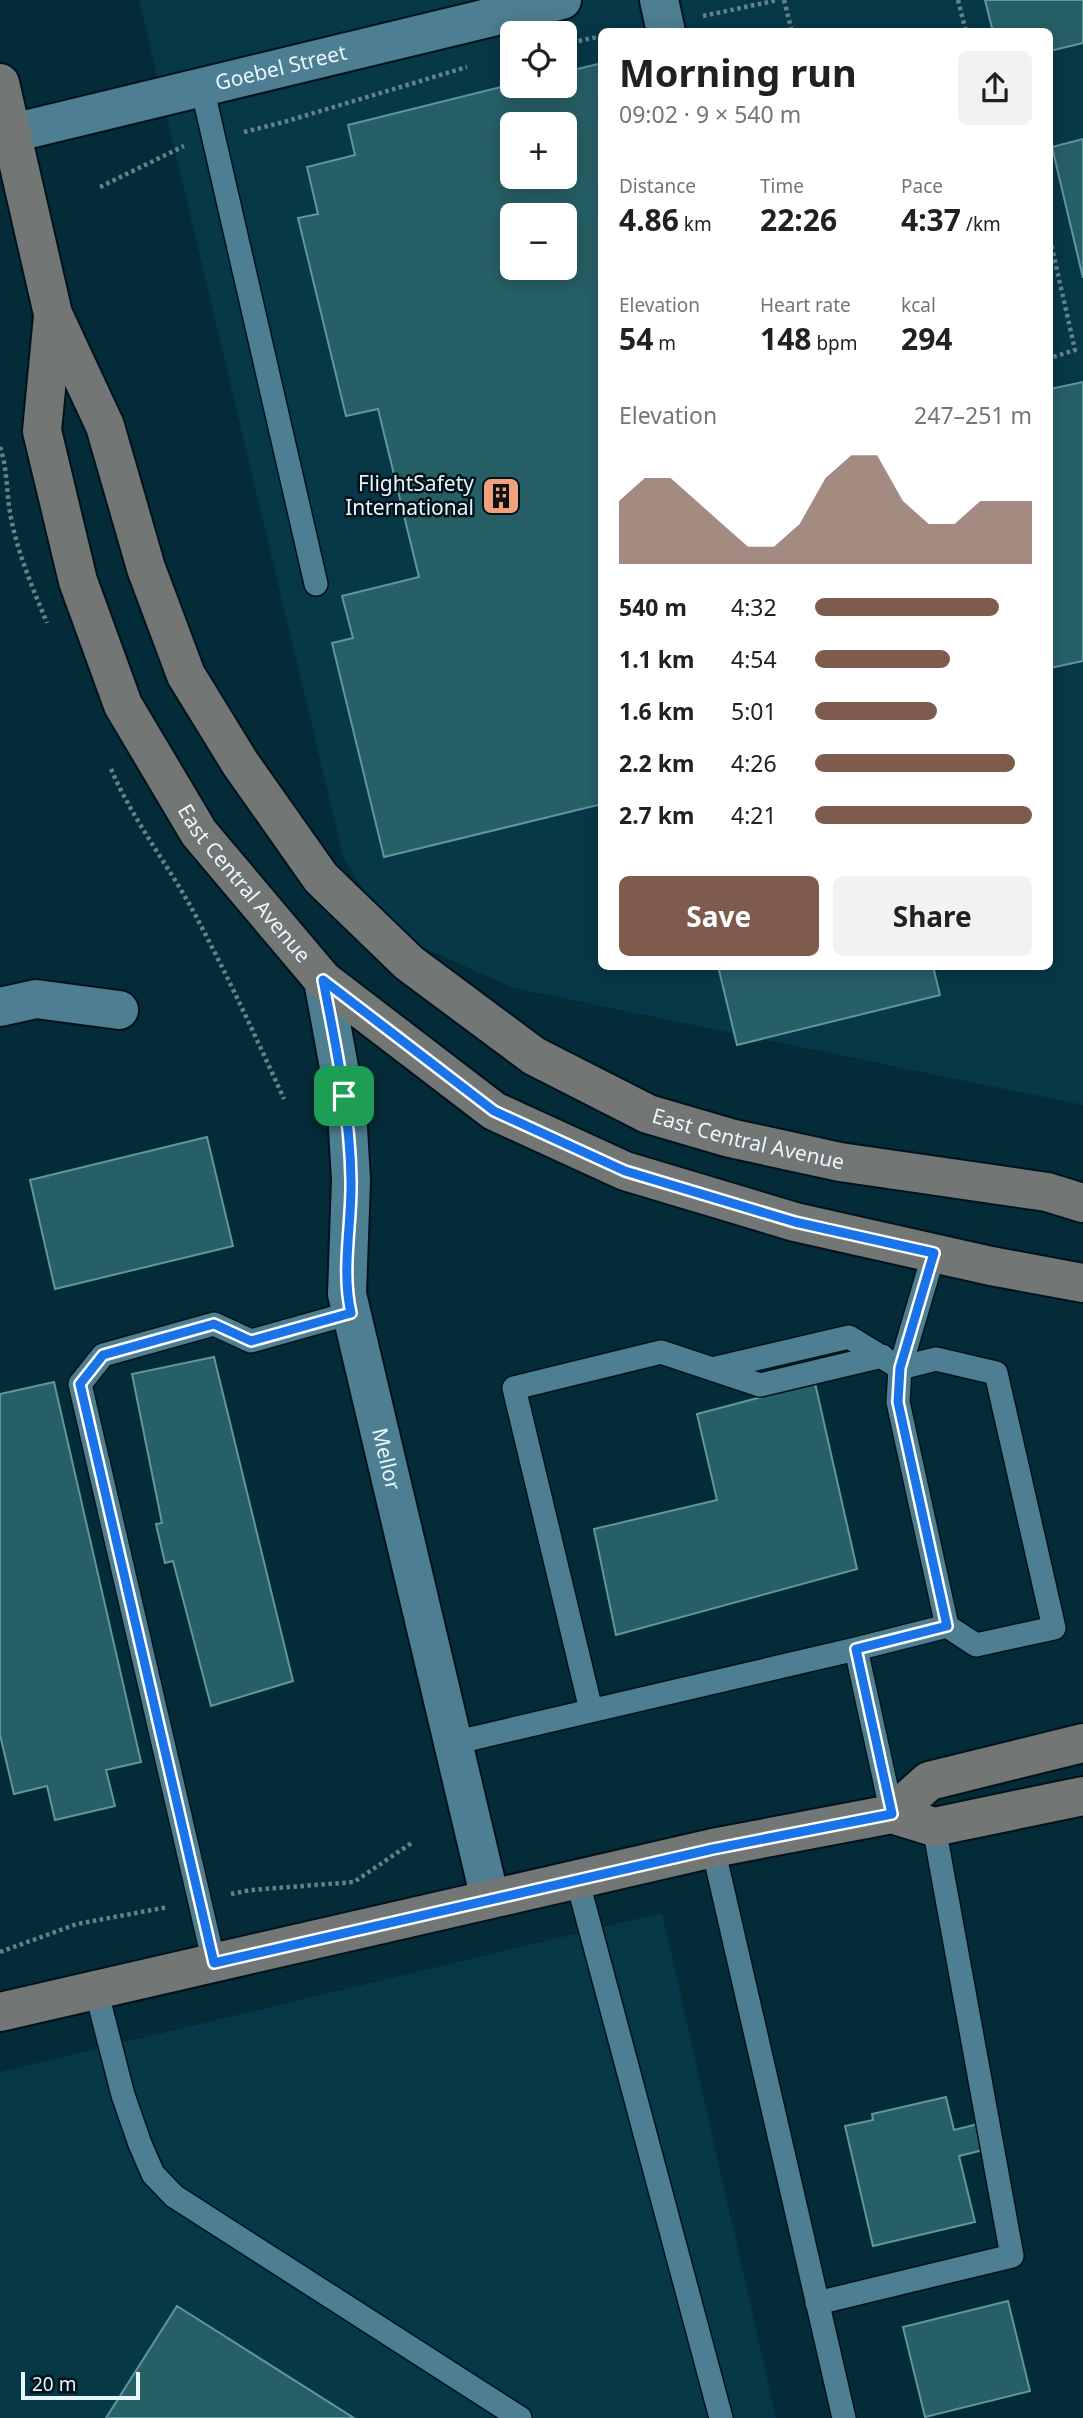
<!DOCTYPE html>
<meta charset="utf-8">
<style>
body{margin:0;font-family:"Noto Sans",sans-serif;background:#f2f2f2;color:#202124;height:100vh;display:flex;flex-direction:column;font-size:26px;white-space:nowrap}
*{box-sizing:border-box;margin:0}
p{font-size:23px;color:#757577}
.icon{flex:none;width:38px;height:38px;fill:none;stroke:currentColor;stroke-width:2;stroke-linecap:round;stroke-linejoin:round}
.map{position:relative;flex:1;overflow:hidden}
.details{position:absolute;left:598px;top:28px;width:455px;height:942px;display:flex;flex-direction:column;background:#fff;border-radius:10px;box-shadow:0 4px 18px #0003}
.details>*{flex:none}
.buttons{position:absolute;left:500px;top:21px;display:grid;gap:14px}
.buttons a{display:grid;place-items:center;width:77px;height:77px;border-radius:10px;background:#fff;box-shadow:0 4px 18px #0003;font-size:35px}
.scale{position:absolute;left:21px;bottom:18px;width:119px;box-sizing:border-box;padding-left:7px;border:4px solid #e8f7fd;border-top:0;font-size:19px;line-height:24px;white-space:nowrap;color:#e8f7fd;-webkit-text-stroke:5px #01121a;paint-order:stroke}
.pin{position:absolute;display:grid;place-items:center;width:60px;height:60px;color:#fff;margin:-30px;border-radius:14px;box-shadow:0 4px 10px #0006}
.round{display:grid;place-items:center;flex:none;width:74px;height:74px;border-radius:10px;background:#f2f2f2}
.summary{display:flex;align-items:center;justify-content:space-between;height:119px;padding:0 21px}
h1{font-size:38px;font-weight:700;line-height:52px}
.stats{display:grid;grid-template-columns:repeat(3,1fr);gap:10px;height:119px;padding:7px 21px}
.stats div{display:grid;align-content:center}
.stats b{font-size:30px;font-weight:700}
.stats small{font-size:19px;font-weight:400}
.stats p{font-size:19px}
.chart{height:196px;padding:14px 21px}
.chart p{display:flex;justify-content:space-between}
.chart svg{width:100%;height:126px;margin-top:7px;fill:#7e5b4c;opacity:.7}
.button{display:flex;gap:14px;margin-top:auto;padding:14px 21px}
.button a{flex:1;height:80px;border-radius:10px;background:#7e5b4c;color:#fff;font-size:28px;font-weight:700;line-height:80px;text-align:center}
.button a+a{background:#f2f2f2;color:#202124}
ul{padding:0 21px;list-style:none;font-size:23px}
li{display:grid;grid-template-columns:112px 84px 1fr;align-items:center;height:52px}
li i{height:18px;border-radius:9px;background:#7e5b4c}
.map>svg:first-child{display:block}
</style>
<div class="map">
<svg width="1083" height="2418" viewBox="0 0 1083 2418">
<rect width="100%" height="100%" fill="#042b38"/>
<!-- built -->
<path fill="#073848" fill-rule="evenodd" d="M139,0H1083V1105L514,988L392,934L344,860ZM602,32H1050V966H602ZM513,33H565V86H513ZM513,124H565V177H513ZM513,215H565V268H513Z
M662,1913L776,2418H0V2072Z"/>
<!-- building -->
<path fill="#266066" stroke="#5e979d" stroke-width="2" fill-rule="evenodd" d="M985,0H1083V43L1050,51V32H993Z
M602,63V804L384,857L332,643L353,638L342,596L419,577L378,409L346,416L298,218L318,214L307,167L355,155L348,125L513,84L565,86V72ZM513,124H565V177H513ZM513,215H565V268H513Z
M1083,139V278L1052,147Z
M1083,382V661L1050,668V389Z
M718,966H933L940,995L737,1045Z
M207,1137L233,1246L55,1289L30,1180Z
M214,1357L293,1681L211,1706L173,1561L165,1563L156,1524L162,1523L132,1374Z
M54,1382L141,1762L106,1770L115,1806L55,1820L47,1786L14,1794L0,1735V1394Z
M815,1383L857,1569L616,1635L594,1529L717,1500L697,1414Z
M946,2097L954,2130L998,2119L1004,2145L959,2156L975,2222L873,2246L845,2126L873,2120L872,2114Z
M1008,2301L1030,2391L925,2417L903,2327Z
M177,2306L354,2418H106Z"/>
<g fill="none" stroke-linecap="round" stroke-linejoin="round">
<defs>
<path id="service" d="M202,87L316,584
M712,1369L760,1385L882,1356
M856,1649L947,1626L898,1402L900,1368L934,1253
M591,1710L514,1388L661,1352L712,1369L849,1337L900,1368L936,1359L996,1373L1054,1628L976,1645L947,1626
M453,1743L856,1649L892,1814
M713,1848L844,2418
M577,1879L721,2418
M214,1963L80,1384L103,1355L214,1324L251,1341L351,1313
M96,1990L123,2095L140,2144L153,2174L174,2196L520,2418
M817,2303L1012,2256L934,1827"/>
<g id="minor">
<path d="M659,0L666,32"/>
<path id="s1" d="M0,136L562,0"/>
<path id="s2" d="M323,980L347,1111L351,1180L347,1294L490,1899"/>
<path d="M0,1007L36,999L119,1010"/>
</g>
<g id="secondary">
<path id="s3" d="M0,83L53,314L105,426L146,568L186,675L240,763L321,878L409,963L534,1056L648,1114L730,1138L840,1162L1047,1192L1083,1203"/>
<path id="s4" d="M53,316L42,431L78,581L123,705L199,833L323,980L494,1111L625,1171L795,1222L991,1266L1083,1283"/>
<path d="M892,1814L929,1781L1083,1743"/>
<path d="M0,2012L713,1848L892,1814L934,1827L1083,1796"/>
</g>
</defs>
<!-- service casing -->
<use href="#service" stroke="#00131c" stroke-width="26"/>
<!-- minor casing -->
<use href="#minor" stroke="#00131c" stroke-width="42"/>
<!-- secondary casing -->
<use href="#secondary" stroke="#00131c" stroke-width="42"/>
<!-- path -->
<path stroke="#65828c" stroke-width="4.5" stroke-dasharray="3.5 3.5" stroke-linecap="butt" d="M784,0L792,32
M958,0L966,32
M703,16L778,0
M565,44L602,36
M244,132L284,122L467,67
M100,187L184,146
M1050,239L1075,350L1050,358
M0,447C8,470 6,494 11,518C18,554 33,589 47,623
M111,769C132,818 165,861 191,907C225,970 255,1035 284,1099
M231,1894L251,1890L354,1882L413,1842
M0,1952L77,1924L168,1907"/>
<!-- service -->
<use href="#service" stroke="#4e7e91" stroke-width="23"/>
<!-- minor -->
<use href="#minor" stroke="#4e7e91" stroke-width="38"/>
<!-- secondary -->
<use href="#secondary" stroke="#727674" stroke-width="38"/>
</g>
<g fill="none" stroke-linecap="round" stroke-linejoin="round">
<defs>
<path id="route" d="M323,980L494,1111L625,1171L795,1222L934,1253L900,1368L898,1402L947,1626L856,1649L892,1814L713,1849L214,1963L80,1384L103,1355L214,1324L251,1341L351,1313C341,1270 352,1224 351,1180C350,1113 336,1046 323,980Z"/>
</defs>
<!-- route casing -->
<use href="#route" stroke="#fff" stroke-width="14"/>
<!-- route -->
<use href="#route" stroke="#1a73e8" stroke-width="9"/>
</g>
<!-- icons -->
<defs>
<symbol id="building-square" viewBox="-11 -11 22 22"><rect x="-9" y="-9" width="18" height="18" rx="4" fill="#f1a17c" stroke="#01121a"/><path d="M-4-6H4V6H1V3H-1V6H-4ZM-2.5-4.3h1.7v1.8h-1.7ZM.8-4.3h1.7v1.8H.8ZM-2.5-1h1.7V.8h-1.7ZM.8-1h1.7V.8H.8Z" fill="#111"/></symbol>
</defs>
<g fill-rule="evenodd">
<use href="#building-square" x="479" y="474" width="44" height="44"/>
</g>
<g text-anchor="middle" stroke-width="5" stroke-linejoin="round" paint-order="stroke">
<!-- street labels -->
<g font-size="21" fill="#e8f7fd" stroke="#01121a">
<text dy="7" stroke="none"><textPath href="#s1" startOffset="289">Goebel Street</textPath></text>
<text dy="7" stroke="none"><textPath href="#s4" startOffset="618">East Central Avenue</textPath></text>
<text dy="7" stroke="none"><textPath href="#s3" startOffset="1376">East Central Avenue</textPath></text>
<text dy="7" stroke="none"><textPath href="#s2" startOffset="486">Mellor</textPath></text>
</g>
<!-- poi labels -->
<g font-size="21" fill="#e8f7fd" stroke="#01121a" text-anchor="end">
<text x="474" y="491">FlightSafety<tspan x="474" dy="24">International</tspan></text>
</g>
</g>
</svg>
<div class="buttons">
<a><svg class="icon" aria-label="locate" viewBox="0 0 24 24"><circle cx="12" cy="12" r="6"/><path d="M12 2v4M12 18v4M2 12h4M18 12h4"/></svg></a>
<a>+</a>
<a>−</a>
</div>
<div class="scale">20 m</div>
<div class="pin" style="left:344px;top:1096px;background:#1e9e55"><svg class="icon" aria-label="arrive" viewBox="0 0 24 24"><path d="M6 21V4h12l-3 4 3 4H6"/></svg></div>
<section class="details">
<div class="summary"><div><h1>Morning run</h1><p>09:02 · 9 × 540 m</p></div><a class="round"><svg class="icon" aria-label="share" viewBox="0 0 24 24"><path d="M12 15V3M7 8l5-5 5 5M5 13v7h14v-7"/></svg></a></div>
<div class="stats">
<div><p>Distance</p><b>4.86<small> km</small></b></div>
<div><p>Time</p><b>22:26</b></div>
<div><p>Pace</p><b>4:37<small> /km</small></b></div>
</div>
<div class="stats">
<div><p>Elevation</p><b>54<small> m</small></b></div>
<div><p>Heart rate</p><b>148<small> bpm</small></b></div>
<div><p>kcal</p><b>294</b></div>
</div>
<div class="chart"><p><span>Elevation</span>247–251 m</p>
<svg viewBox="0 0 160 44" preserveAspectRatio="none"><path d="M0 44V22L10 14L20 14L30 22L40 30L50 38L60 38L70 30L80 14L90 6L100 6L110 22L120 30L130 30L140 22L150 22L160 22V44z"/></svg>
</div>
<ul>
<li><b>540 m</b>4:32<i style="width:85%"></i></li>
<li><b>1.1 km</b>4:54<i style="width:62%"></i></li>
<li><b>1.6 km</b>5:01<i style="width:56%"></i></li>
<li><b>2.2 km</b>4:26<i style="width:92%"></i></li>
<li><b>2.7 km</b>4:21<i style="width:100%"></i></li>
</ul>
<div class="button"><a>Save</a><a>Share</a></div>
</section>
</div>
